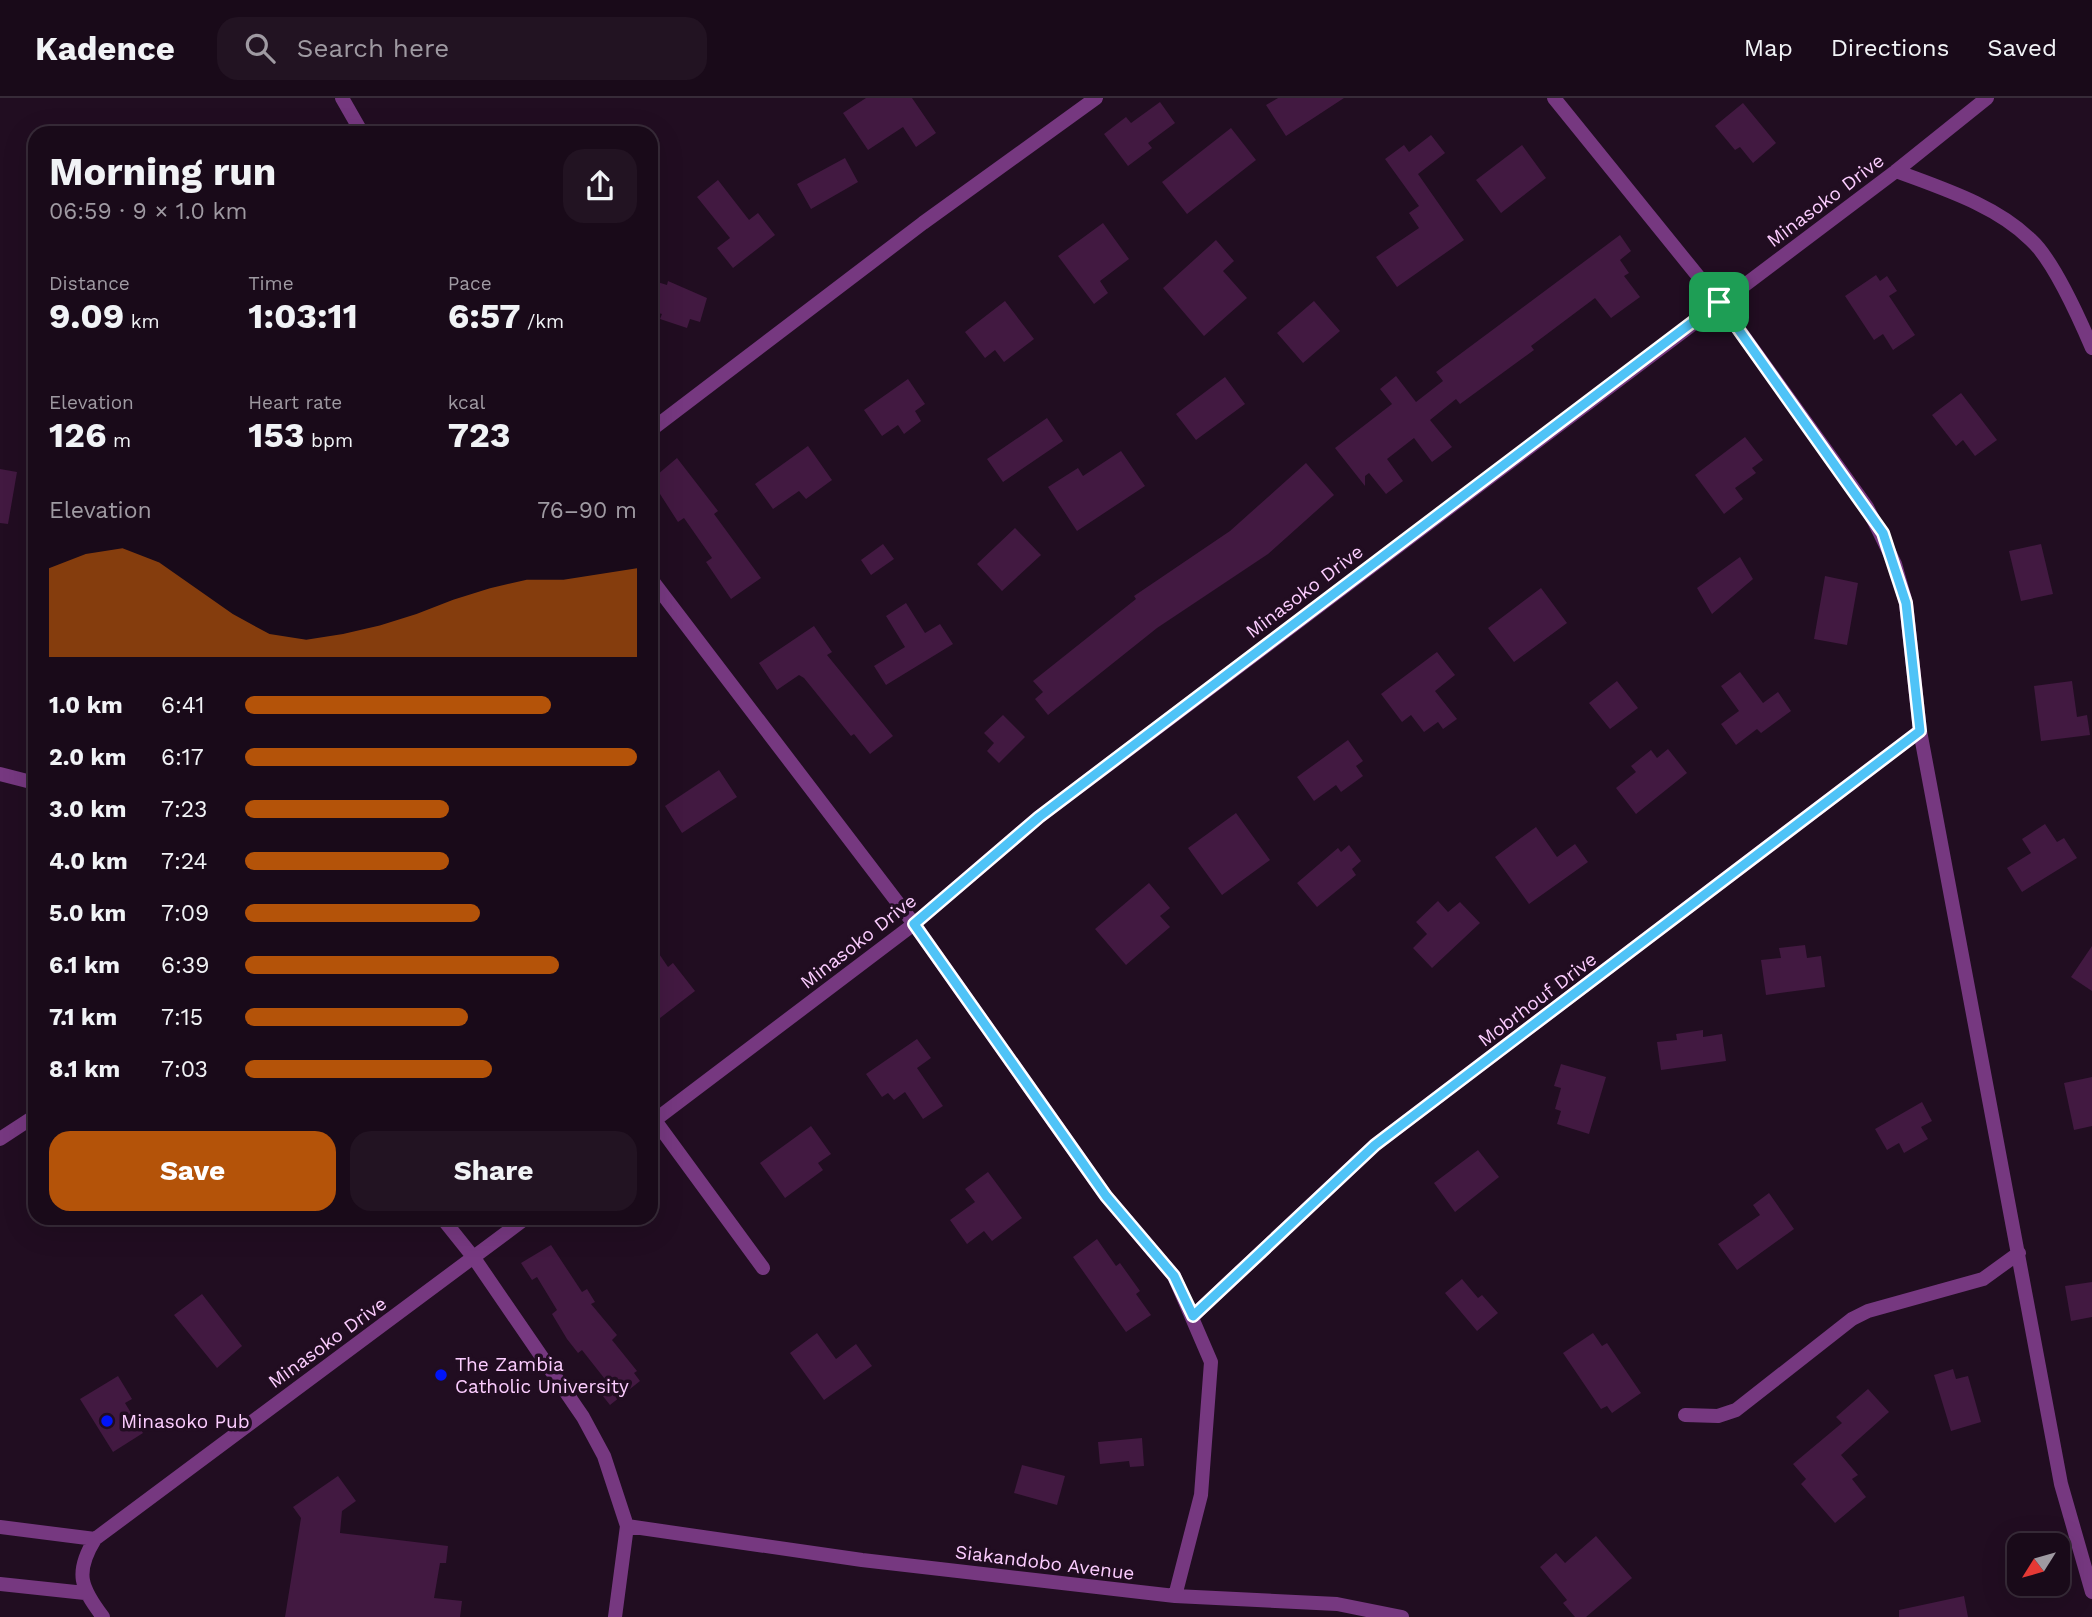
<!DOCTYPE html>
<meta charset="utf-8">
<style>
body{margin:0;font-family:"Work Sans",sans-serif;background:#221322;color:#f1f3f6;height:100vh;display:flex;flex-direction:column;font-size:26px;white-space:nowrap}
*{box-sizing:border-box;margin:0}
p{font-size:23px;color:#9f9aa2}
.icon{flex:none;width:38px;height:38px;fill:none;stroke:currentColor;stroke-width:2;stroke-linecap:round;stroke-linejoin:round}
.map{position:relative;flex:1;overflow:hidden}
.drawer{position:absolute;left:28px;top:28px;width:630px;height:1099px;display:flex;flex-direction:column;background:#190a19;border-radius:21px;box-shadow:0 7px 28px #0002,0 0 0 2px #372b38}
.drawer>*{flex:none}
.needle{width:46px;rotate:233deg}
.controls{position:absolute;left:2007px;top:1435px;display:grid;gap:14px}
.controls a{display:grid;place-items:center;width:63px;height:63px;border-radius:14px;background:#190a19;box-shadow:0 7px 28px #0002,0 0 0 2px #372b38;font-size:35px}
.pin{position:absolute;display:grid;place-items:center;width:60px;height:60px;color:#fff;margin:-30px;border-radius:14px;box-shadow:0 4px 10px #0006}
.round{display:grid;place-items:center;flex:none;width:74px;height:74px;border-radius:21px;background:#221322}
.headline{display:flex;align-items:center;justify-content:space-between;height:119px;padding:0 21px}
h1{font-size:38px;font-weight:700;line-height:52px}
.figures{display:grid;grid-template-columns:repeat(3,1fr);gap:10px;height:119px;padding:7px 21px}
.figures div{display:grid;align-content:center}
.figures b{font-size:35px;font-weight:700}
.figures small{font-size:19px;font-weight:400}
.figures p{font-size:19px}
.chart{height:196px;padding:14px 21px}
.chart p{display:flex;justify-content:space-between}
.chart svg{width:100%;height:126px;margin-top:7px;fill:#b45309;opacity:.7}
.cta{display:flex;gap:14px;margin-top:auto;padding:14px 21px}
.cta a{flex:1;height:80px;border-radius:21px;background:#b45309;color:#fff;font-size:28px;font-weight:700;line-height:80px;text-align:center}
.cta a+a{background:#221322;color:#f1f3f6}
ul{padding:0 21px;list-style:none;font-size:23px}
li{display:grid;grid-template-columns:112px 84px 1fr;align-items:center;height:52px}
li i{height:18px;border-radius:9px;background:#b45309}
header{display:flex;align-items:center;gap:42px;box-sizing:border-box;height:98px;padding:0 35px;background:#190a19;border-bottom:2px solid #372b38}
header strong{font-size:33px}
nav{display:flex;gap:38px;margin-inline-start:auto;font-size:24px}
.search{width:490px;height:63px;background:#221322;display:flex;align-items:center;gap:18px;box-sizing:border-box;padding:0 24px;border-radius:21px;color:#9f9aa2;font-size:26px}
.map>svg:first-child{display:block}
</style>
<header>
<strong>Kadence</strong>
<div class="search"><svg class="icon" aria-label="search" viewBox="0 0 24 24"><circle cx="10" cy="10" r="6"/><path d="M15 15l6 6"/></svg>Search here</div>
<nav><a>Map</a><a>Directions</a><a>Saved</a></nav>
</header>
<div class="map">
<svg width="2092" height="1519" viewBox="0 0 2092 1519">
<rect width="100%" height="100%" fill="#210d21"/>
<!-- building -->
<path fill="#421941" d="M866,0H912L936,35L916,49L903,29L868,52L843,15Z
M1278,0H1344L1286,38L1266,7Z
M1160,4L1175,25L1148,45L1152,50L1128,68L1104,36L1126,19L1131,25Z
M1743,5L1776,45L1753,65L1740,49L1735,52L1715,28Z
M1231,30L1256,62L1187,116L1162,84Z
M1431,37L1445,55L1418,76L1464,142L1397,189L1376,159L1419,130L1409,115L1419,108L1385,61L1404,47L1409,54Z
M1522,47L1546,80L1501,115L1476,82Z
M845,60L858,84L811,111L797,86Z
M718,82L749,122L758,115L775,137L733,170L717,150L730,140L697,99Z
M1103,125L1129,161L1100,183L1108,195L1094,206L1058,158Z
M1620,137L1631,153L1620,162L1629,175L1624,178L1640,199L1611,220L1595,200L1531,248L1534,252L1460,306L1456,301L1430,322L1452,349L1432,364L1414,340L1387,361L1403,383L1386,396L1369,375L1365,378V388L1335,350L1392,306L1380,291L1396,278L1416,304L1443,283L1436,274Z
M1216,142L1234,163L1223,173L1247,200L1204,238L1163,190Z
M1876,177L1880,183L1887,178L1897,193L1889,198L1915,237L1893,252L1883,236L1874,242L1845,198Z
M651,182L667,187L668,183L707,200L700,224L690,221L687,230L660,221L662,216L651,213Z
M1005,203L1034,241L1004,264L995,252L985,260L965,234Z
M1314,203L1340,233L1303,265L1277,235Z
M1225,279L1245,306L1196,342L1176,316Z
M908,281L925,306L915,313L921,323L904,336L898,327L882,338L864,312Z
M1961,295L1997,342L1975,358L1963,342L1956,348L1932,317Z
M1047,320L1063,343L1003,384L987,361Z
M1745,339L1763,362L1752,370L1756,375L1735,390L1743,401L1724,416L1695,377Z
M808,348L832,382L806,401L799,393L773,411L755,386Z
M1121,353L1145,388L1077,433L1048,389L1078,370L1083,378Z
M677,360L718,413L714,416L761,480L731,501L706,464L712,460L684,420L678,424L651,382Z
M1306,365L1334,397L1268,456L1157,530L1048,617L1035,601L1043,594L1033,583L1136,501L1134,498L1230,433Z
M0,371L17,374L8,426L0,425Z
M1015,430L1041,457L1002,493L977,466Z
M883,446L894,461L871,477L861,462Z
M2041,446L2053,496L2021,503L2009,453Z
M1740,459L1753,481L1712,516L1697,490Z
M1825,478L1858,485L1847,547L1814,541Z
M1541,490L1567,525L1514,564L1488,530Z
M906,505L925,535L940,526L953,546L886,587L874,568L905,549L886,518Z
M814,528L832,554L827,557L893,638L870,656L854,636L851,638L804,580L799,577L777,592L759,565Z
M1437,554L1455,577L1435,593L1457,621L1443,631L1438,624L1424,634L1411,617L1402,624L1381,596Z
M1740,574L1763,605L1778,594L1791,613L1761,635L1757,631L1736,647L1721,626L1739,613L1721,588Z
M1617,583L1638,610L1610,631L1589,605Z
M2072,583L2077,619L2087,617L2090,637L2041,643L2034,588Z
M1003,617L1025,639L999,665L987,653L994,645L984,635Z
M1348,642L1363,663L1356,668L1363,678L1341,694L1336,687L1314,703L1297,679Z
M1668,651L1687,675L1636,716L1616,690L1636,674L1631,668L1651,652L1657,660Z
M719,672L737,699L682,735L665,708Z
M1236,715L1270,762L1222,797L1188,750Z
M2045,726L2057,744L2064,740L2077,760L2022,794L2007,770L2031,755L2022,741Z
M1536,729L1557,759L1575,746L1588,764L1529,806L1495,759Z
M1349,747L1361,763L1352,771L1356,777L1317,809L1297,785L1338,750L1341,754Z
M1149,785L1170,810L1160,818L1170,829L1126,867L1095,831Z
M1438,803L1448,814L1460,804L1480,825L1432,870L1413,850L1427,836L1416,824Z
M651,844L668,869L673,865L695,893L651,927Z
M1805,847L1807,860L1821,858L1825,889L1766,897L1761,862L1781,860L1779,850Z
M2092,848V893L2071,879Z
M1703,932V939L1722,936L1726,963L1661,972L1657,944L1677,942L1676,936Z
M917,941L931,960L917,970L943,1008L923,1021L905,994L894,1002L888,995L882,999L866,976Z
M1561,966L1606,979L1589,1036L1557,1026L1561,1013L1555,1011L1561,990L1554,988Z
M2092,979V1028L2074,1032L2064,985Z
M1922,1004L1932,1023L1921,1029L1928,1041L1904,1055L1899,1045L1887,1052L1875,1031Z
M811,1028L831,1056L818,1065L823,1072L785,1100L760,1065Z
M1478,1052L1499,1079L1455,1114L1434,1085Z
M988,1074L1022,1120L992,1143L984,1133L967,1146L950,1122L975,1104L965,1091Z
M1769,1095L1794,1131L1737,1172L1718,1146L1760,1117L1753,1107Z
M1097,1141L1116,1168L1120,1165L1140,1193L1136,1196L1151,1217L1126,1234L1073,1159Z
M551,1147L582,1194L587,1191L595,1204L591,1206L617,1237L612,1242L637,1273L634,1275L640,1283L610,1307L598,1292L608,1285L582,1252L578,1255L567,1241L552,1216L557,1212L537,1179L532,1182L521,1165Z
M1462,1181L1478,1200L1482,1197L1498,1215L1477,1233L1445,1195Z
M2092,1184V1219L2071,1223L2065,1188Z
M202,1196L242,1248L217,1270L174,1217Z
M817,1235L836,1261L856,1246L872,1268L824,1302L790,1255Z
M1593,1235L1602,1248L1607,1245L1641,1295L1612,1315L1607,1308L1601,1311L1563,1255Z
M1953,1271L1956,1281L1968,1278L1981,1324L1951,1333L1934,1277Z
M118,1278L132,1301L125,1305L143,1335L113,1354L80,1301Z
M1868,1291L1889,1314L1841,1357L1858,1377L1852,1381L1866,1399L1835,1425L1801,1386L1806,1381L1793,1366L1842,1325L1836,1319Z
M1142,1340L1144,1368L1130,1369L1129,1363L1100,1366L1098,1344Z
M1022,1367L1065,1378L1057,1407L1014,1395Z
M338,1378L356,1403L342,1413L340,1435L448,1448L446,1465H440L434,1500L462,1503L460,1519H285L301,1420L293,1409Z
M1596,1438L1632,1480L1586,1519H1575L1563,1505L1567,1502L1540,1469L1556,1455L1565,1465Z
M1964,1498L1968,1519H1899V1512Z"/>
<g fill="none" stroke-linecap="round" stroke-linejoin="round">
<!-- minor -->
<path stroke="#763880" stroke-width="14" d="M342,0L362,35
M1554,0L1719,204L1867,409L1895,466L1906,505L1920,633L2061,1386L2092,1494
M1896,73C1941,90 1996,107 2031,142C2053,162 2080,222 2092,250
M651,332L923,125L1096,0
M0,676L35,685
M651,1017L763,1170
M651,1025L914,826L1039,719L1896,73L1987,0
M0,1041L35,1018
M442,1120L474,1160L583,1319L604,1358L627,1428L615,1519
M1193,1218L1375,1047L1920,633
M1685,1317L1718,1318L1736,1312L1852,1221L1868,1213L1983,1181L2019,1155
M627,1428L862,1462L1175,1498L1201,1397L1211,1264L1174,1178L1106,1098L914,826L651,481
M0,1429L95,1441
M0,1486L85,1495
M1175,1498L1337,1506L1402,1519
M103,1519C81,1490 74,1475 95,1441L526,1120"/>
</g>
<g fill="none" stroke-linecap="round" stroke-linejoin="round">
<defs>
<path id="route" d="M1719,204L1883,435L1906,505L1920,633L1375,1047L1193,1218L1174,1178L1106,1098L914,826L1039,719Z"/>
</defs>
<!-- route casing -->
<use href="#route" stroke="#fff" stroke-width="14"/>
<!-- route -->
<use href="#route" stroke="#4fc3f7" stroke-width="9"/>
</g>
<!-- markers -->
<g fill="#0014f8" stroke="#210d21" stroke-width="2.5">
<circle cx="441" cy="1277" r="7"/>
<circle cx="107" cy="1323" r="7"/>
</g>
<g text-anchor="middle" stroke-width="7" stroke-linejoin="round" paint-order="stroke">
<!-- street labels -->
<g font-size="19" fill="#fccdff" stroke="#210d21">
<text transform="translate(1825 102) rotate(-37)" y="7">Minasoko Drive</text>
<text transform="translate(1304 493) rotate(-37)" y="7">Minasoko Drive</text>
<text transform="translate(858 843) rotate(-38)" y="7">Minasoko Drive</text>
<text transform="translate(1537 901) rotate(-37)" y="7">Mobrhouf Drive</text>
<text transform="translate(327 1244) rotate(-36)" y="7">Minasoko Drive</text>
<text transform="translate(1045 1464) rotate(7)" y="7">Siakandobo Avenue</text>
</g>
<!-- poi labels -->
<g font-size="19" fill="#fccdff" stroke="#210d21" text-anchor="start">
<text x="455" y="1273">The Zambia<tspan x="455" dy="22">Catholic University</tspan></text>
<text x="121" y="1330">Minasoko Pub</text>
</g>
</g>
</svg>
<div class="controls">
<a><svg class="needle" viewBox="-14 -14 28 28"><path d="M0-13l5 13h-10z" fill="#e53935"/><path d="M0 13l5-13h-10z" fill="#9f9aa2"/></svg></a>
</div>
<div class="pin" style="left:1719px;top:204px;background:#1e9e55"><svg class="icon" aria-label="arrive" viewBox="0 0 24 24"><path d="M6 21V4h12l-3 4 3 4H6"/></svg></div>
<section class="drawer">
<div class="headline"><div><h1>Morning run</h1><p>06:59 · 9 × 1.0 km</p></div><a class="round"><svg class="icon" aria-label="share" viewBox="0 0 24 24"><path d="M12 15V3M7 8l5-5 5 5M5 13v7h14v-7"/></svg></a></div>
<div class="figures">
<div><p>Distance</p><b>9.09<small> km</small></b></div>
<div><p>Time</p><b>1:03:11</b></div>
<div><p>Pace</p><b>6:57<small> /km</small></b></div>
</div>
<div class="figures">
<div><p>Elevation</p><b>126<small> m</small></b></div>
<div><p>Heart rate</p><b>153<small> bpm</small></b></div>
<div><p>kcal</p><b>723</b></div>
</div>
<div class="chart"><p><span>Elevation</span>76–90 m</p>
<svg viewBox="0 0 160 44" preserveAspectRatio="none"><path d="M0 44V13L10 8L20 6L30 11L40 20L50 29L60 36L70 38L80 36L90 33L100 29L110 24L120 20L130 17L140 17L150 15L160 13V44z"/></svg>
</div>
<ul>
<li><b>1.0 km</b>6:41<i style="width:78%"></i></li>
<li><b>2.0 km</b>6:17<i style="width:100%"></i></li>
<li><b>3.0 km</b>7:23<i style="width:52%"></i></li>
<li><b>4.0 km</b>7:24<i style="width:52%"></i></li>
<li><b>5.0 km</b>7:09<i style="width:60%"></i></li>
<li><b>6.1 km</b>6:39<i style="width:80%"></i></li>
<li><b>7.1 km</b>7:15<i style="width:57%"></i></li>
<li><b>8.1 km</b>7:03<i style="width:63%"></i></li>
</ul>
<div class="cta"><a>Save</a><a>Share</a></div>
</section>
</div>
